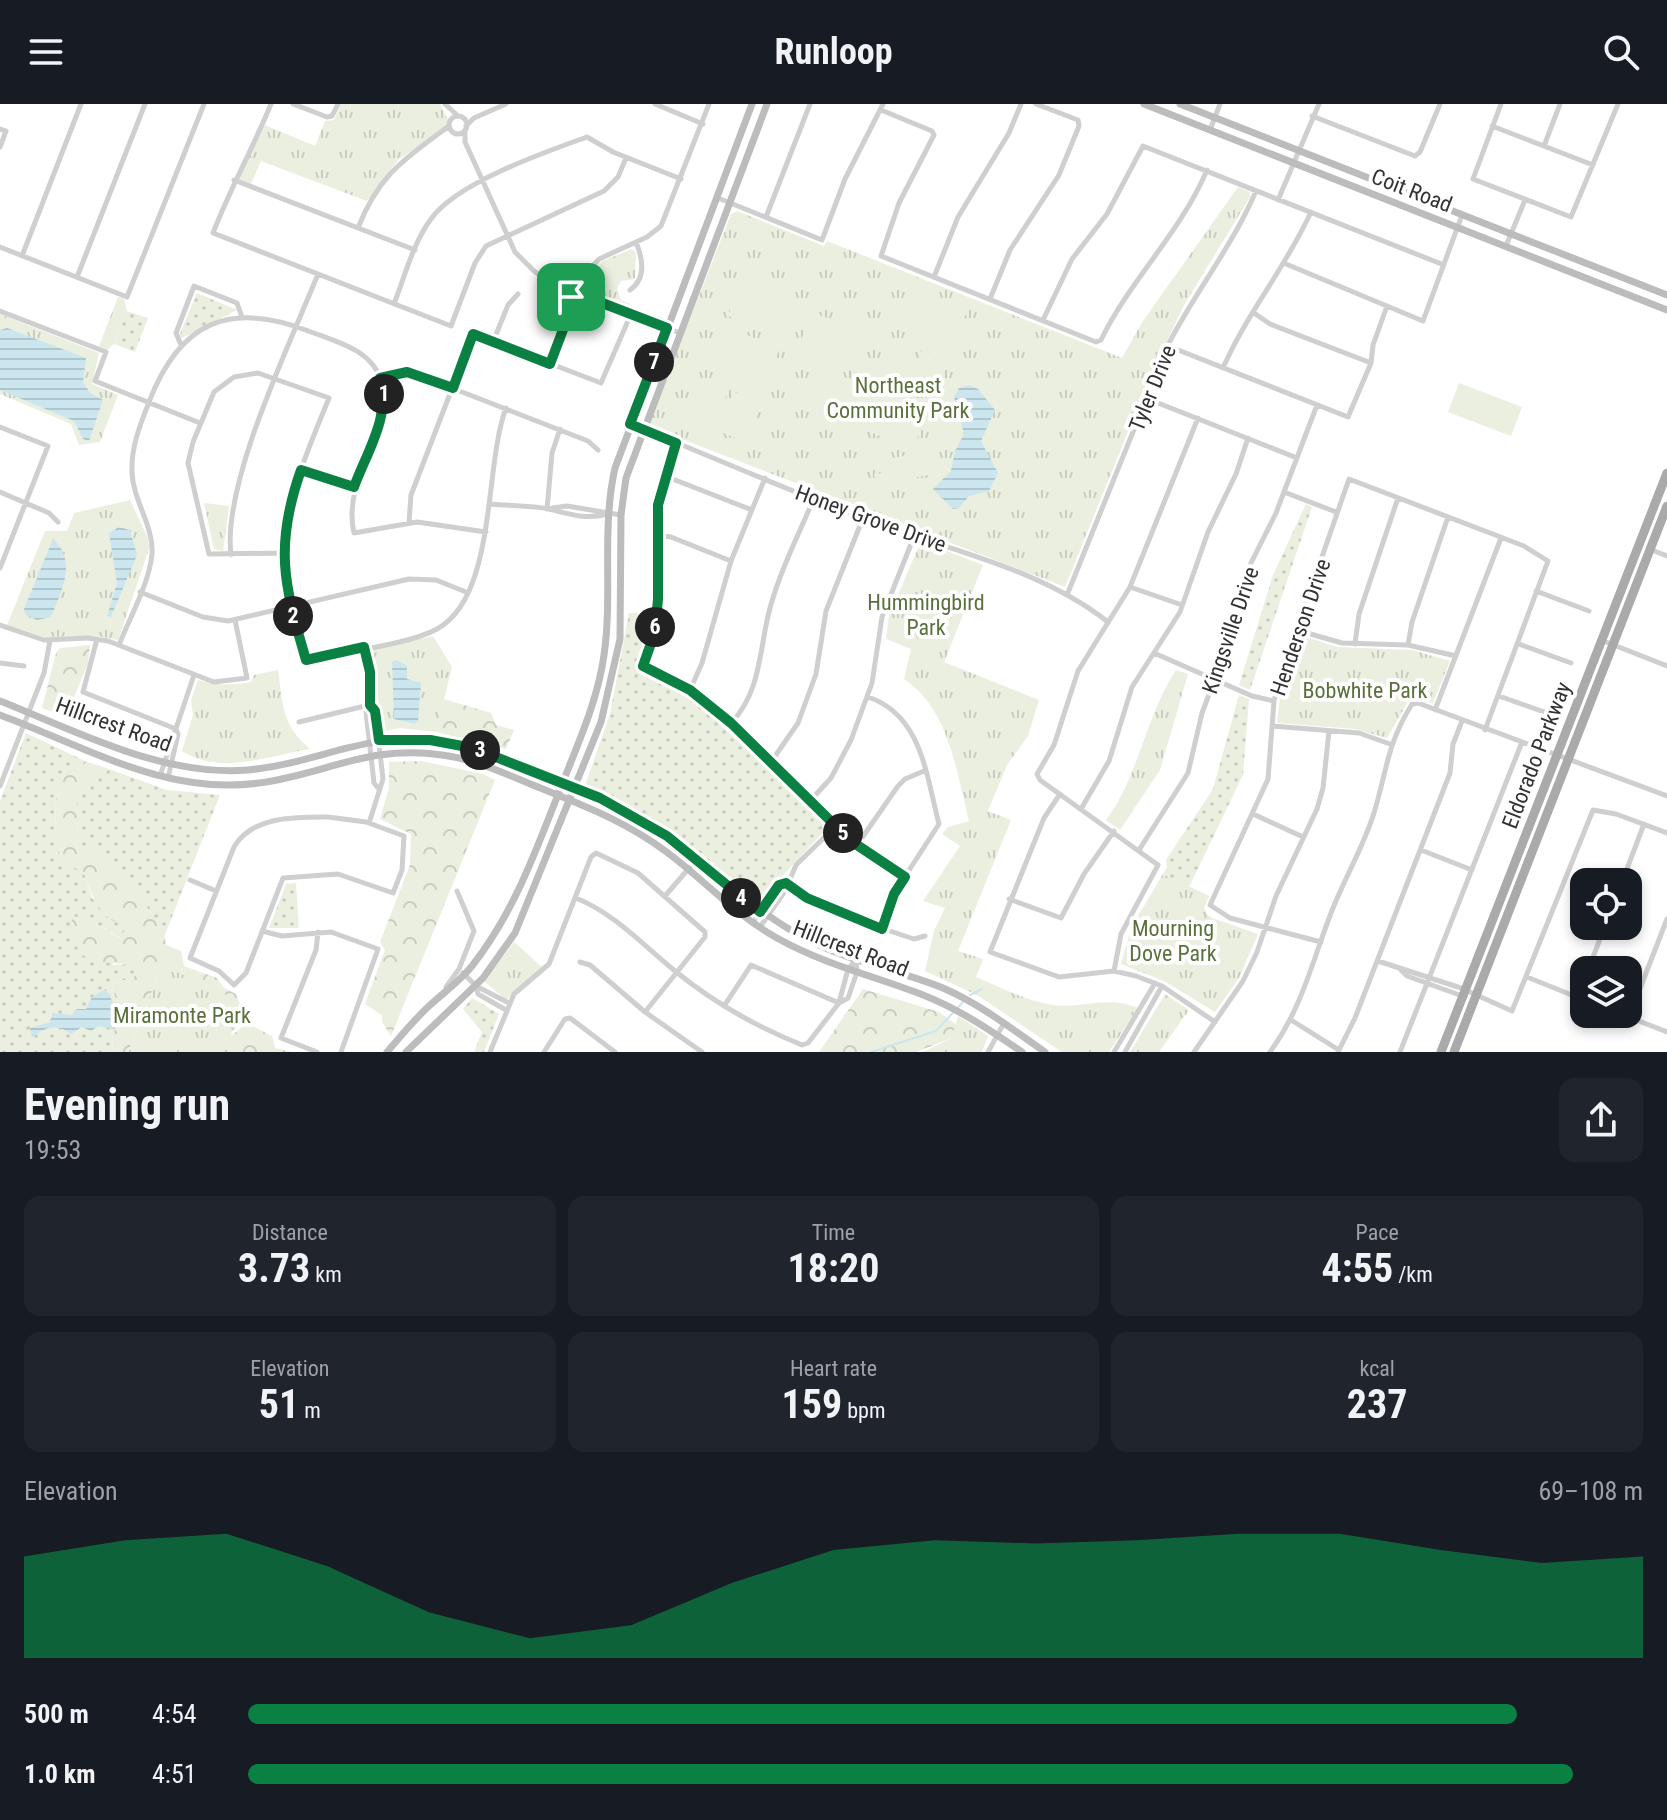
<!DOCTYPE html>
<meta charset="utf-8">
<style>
body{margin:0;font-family:"Roboto Condensed",sans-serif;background:#20242c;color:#f1f3f6;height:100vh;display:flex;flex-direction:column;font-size:30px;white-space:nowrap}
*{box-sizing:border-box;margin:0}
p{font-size:26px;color:#9ea1a6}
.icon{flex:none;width:44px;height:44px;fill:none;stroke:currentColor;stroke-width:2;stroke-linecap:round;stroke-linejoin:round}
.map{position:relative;height:948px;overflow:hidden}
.details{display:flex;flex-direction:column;background:#171b24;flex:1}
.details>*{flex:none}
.tools{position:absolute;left:1570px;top:764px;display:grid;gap:16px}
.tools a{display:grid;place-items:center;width:72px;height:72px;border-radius:16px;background:#171b24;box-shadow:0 4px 12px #0003;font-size:40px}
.pin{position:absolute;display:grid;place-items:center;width:68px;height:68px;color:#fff;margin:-34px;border-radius:16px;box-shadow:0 4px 12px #0006}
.km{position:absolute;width:40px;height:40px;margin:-20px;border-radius:50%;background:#222;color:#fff;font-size:22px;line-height:40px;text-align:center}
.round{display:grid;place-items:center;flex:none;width:84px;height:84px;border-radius:16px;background:#20242c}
.overview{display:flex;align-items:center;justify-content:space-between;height:136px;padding:0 24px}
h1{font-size:44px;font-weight:700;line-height:60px}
.figures{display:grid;grid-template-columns:repeat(3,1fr);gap:12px;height:136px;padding:8px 24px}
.figures div{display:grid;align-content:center;border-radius:16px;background:#20242c;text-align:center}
.figures b{font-size:40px;font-weight:700}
.figures small{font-size:22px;font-weight:400}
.figures p{font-size:22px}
.chart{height:224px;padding:16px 24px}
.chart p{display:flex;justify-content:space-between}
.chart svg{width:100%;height:144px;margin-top:8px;fill:#0b8043;opacity:.7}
ul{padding:0 24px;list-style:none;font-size:26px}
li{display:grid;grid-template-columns:128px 96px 1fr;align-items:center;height:60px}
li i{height:20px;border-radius:10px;background:#0b8043}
header{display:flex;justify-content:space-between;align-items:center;height:104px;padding:0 24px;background:#171b24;font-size:36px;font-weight:700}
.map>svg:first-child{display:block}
</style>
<header><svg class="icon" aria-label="menu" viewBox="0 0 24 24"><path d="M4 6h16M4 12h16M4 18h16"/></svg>Runloop<svg class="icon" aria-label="search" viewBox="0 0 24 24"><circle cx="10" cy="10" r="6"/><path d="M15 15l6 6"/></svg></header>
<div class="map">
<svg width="1667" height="948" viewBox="0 0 1667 948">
<defs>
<pattern id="grass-dots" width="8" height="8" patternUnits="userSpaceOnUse" patternTransform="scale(2)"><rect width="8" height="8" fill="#eaefe0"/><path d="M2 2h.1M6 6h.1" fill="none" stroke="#c9cdc1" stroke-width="1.8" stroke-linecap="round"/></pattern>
<pattern id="forest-crowns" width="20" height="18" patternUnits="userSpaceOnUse" patternTransform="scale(2)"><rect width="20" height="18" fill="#eaefe0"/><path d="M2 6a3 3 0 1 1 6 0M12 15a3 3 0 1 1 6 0" fill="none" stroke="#c9cdc1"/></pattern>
<pattern id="park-tufts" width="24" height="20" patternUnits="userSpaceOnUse" patternTransform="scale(2)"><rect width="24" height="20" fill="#eaefe0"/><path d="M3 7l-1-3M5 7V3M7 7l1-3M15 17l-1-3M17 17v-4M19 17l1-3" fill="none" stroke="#c9cdc1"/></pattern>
<pattern id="water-rules" width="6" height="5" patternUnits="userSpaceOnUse" patternTransform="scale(2)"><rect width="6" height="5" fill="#cbe6ef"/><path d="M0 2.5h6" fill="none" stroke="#afc6cd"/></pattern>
</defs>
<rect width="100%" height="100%" fill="#fff"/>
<!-- grass -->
<path fill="url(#grass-dots)" d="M197,189L237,206L182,234L179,232Z
M127,207L148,214L135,248L114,240Z
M1306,400L1312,403L1250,586L1239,581L1273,471Z
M629,509L650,510L640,570L694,597L830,721L756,800C701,755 650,711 585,682L610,610Z
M1239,591L1249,595L1243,671L1189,783L1163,770L1167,764L1166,756L1213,685Z
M26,629L85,657L76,667L63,671C51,702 55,722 61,755L84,769L92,794L127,822L121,834L89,816L113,861L130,860L139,864L134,873L112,880L119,910L112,936L113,948H0V697Z
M109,665L167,686L220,691L164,833L140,791L121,775L98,748L78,742L77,695Z
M296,779L299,824H269L286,780Z
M472,894L499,910L484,948H474L482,928L463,905Z"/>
<!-- forest -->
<path fill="url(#forest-crowns)" d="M90,541L88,559L66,613L42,604L56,549L60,544Z
M444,595L491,609L496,621L514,626L506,645L436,628Z
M85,657L109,665L77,695L78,741L98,748L121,775L140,791L165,834L166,841L181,847L184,862L217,874L224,884L236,890L245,914L231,929V907L162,862L128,948H113L112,936L119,910L112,880L134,873L139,864L130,860L91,858L79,847L69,827L73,812L89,816L120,834L127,822C100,816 92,793 84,769L61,755C55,722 51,702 63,670L76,667Z
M421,657L483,670L495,676L391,932L382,918V911L365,900L385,846L380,838L410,761L411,730L380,715L389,684V658Z
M863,885L939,908L957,921L952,934L916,948H819Z
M247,919L272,932L275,944L292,948H232L231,932Z"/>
<!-- park -->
<path fill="url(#park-tufts)" d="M341,0H440L448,16L445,24L398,56L367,97L261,57L251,80L240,76L241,65L265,21L315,42L325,17L334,16Z
M1238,83L1250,88V93L1184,201L1153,266L1065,483L648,322L731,110L737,107L824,142L827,137L1122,254L1143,217Z
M632,145L636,149L635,175L621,177L617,184L621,196L630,200L629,205L593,191L587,178L602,157Z
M118,193L124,195L127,207L114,240L107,246L99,242Z
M0,210L99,249L92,280L118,291L100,338L79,341L71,320L0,290Z
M130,396L148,434L149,445L118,536L97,532L44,533L7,521L45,427H67L74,409Z
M204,399L229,402L223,447L214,445Z
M921,437L983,461L944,558L1039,596L1028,632L1007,661L988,707L1011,716L958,847L983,855L976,873C1000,883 1026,897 1052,901C1083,905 1108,891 1138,904L1109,948H1062L977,891L925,867L934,827L945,804L923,797L960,742L942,730L948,723L969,717C956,667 950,606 904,575L911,545L886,535L889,512Z
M433,532L452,563L436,628L400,624L380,628L370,546Z
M1303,532L1337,543L1412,546L1450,557L1433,599L1410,594L1387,634L1355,625L1277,619L1282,576Z
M278,566C283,601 281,620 310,645C265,652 222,672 182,647L193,611L191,596L198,576C217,581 231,582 251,578L254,571Z
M1176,566L1188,570L1160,666L1120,726L1106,716C1140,670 1145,613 1176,566Z
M1163,770L1209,792L1204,804L1209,813L1258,830L1239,874L1215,908L1164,877L1121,860L1132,822Z
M514,838L543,864L506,896L484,877Z
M162,862L225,889L231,907L232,948H128Z
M1165,890L1189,906L1159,948H1130Z
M958,912L988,932L982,948H923L952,934Z"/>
<!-- garden -->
<path fill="#eaefe0" d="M743,174L800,197L785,234L728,212Z
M908,184L967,207L952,245L894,222Z
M812,208L871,231L856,269L797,246Z
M722,221L780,244L765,282L707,259Z
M889,233L916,243L900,283L874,273Z
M922,246L948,256L932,296L906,286Z
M827,266L853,277L838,315L812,305Z
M703,275L729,285L713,325L687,315Z
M1459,279L1522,303L1511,332L1448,308Z
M869,284L928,307L913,345L855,322Z
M734,288L761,298L745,338L719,327Z
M933,345L940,355L937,369L876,382L874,370L883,369L888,355L903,352L913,357Z"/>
<!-- water -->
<path fill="url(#water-rules)" d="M7,224L86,254L83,278L90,289L103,296L89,337L83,335L74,317L0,286V226Z
M969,281L978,285L995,306L981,337L998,369L989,387L969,392L959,404L953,405L933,385L951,367L955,347L964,330L954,293L959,284Z
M119,423L130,426L137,451L111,513L107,512L117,479L109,429Z
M53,435C78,457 61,488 51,513L37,516L26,511L24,505Z
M397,556L407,562V575L421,579L418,617L414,620L394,615L392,558Z
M106,885L119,910L115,925L98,922L91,927L82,923L71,930C54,918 43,925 32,934L30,924L51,918L52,909L72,911L77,905H86L92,893Z"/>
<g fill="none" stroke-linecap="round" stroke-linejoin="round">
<!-- stream -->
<path stroke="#cbe6ef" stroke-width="2" d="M970,891L982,885
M871,948L936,927L963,898"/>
<!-- street -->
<path stroke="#cfcfcf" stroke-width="5" d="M271,0C253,44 230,85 213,129L451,222L475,159L486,142L604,87L618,73L626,54
M293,0L327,13L332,12L338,0
M445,0L458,12
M655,0L703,20
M1501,0L1473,75L1571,113L1618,0
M881,6L932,27L934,31L899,99L881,152L1096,238L1101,236C1130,176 1181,128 1207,66
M1312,12L1415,52L1420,48L1440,0
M449 21a9 9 0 1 1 18 0a9 9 0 1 1-18 0Z
M466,22L474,14L506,0
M1492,22L1593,61
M0,25L6,27L0,43
M465,26V38L515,148L534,167L570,192
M1210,26L1220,0
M1544,42L1560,0
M234,76L415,146
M718,94L822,136L845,75L883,0
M1278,96L1319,0
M766,113L810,0
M358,124C379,70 405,55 449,22
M1506,142L1525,96
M0,143L127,193L204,0
M22,152L81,0
M1286,160L1423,217L1462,111
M77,173L145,0
M934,173L958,113L1009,29L1021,0
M577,180L599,155L647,133L661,122L709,0
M569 189a9 9 0 1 1 18 0a9 9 0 1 1-18 0Z
M630,186C646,175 643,155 636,138
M990,195L1010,146L1059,71L1079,22L1078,16L1036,0
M581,197H597L680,229
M394,200C405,172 413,139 431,115C456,79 545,48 587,33L613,48L681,75
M0,207L106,248L95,277L200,319
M1254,209L1270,220L1371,259
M1043,216L1072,155L1107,110L1143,42L1444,161
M493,238L508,201L518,190
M181,241L176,229L194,182L237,199L242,213
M1168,242L1348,313L1371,259L1373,241L1387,202
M550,260L569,210L579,197
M1223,264C1247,209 1286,163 1311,108
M380,274L399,268L416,270L588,337L598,346
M1148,295L1297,354
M630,320C711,352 791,388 873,418C952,447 1041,465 1108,518
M0,323L48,342L0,464
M676,339L658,401V495L655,528L643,562L690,586L731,619L851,737L905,773
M301,366L354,383
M665,372L752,406
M0,388L49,409L58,418
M1284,388L1336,408
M490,400C509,402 530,401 549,405C568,410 587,416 607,410
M552,404L567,402L621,411
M547,405L552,349L560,325
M409,419L411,391L473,230L601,279L631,210
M655,431L671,433L731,457
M1649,445L1667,452
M284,449L209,450L188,359L193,338L214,288L234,273L258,269L329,294C307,349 277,412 284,472C286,501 298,529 306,556C341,548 408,541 437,525C497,493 484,361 506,304
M231,451C222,379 290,240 318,170
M1130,483L1182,501
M1536,487L1589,507
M140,488L203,513L228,517L409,475L436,476L466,488
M1067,491L1169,239C1196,187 1233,141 1256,87
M0,521L44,536L88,534L108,537L214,578L247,574L235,516
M1300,527L1342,539L1408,541L1456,552
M97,535L83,588L176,625
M1601,536L1667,562
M1355,540L1359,510L1398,394
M1519,540L1571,559
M119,541C130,513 149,480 152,450C154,422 133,397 132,368C131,343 140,321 149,298C180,217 230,196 311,228C338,238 372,246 382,278C396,323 341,372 354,429L417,418L486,428
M1408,541L1412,518L1448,413
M364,543C368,562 375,591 366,608L374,679L378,684
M1154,549L1252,592L1274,597
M0,559L24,562
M690,586L702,559L731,457L765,374
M1499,592L1550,610
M868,593C922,611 926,671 939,720L895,788L882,825
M1435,606L1501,434
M299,618L369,601
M731,619C762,587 759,544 770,504C780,467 799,430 814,394
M1272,622L1359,629L1390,640
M771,658L798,619L816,570L826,507L863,414
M160,672L194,571
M168,674L178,630L176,625
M0,682L44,569L50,537
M1060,690L1044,714L990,848L1059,873L1114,867L1136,872L1162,882L1215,918
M810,697L831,674L851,636L872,579L882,513L915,430
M1081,705L1109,657L1132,583L1180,508L1208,428L1236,370L1248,334
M1253,710L1303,733
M328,713L366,718L404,732L402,766L393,789L338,770L283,774L246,869L234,881L219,867L190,854L234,743C252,712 295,713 328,713Z
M369,719L383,675L375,607L370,601
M857,741L898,682L905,675L924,667
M1139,746L1188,669L1202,609L1235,521L1251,459L1276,409L1317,301
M1421,746L1472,766
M190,776L216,787
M1622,778L1644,720
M786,779L842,811L914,835L925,832
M665,792L696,756
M576,794C615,810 643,841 675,867C713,898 757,923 802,941L808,939L839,899L848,894L857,868L856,856
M1009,795L1061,814L1084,770L1114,727
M753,818L779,781L786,779
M760,823L785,787L796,761L836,722
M262,827L282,832L331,828L378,845L341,948
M1321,838L1230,814L1210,801L1268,675L1274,597L1279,577L1349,375L1524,442L1548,457L1485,626
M1378,857L1461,884L1512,907L1593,706L1616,710L1667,729
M580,858L590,861L645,908L702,948
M1401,866L1407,872L1465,893
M1588,866L1605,822
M1114,867L1121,830L1158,761L1040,676L1037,670L1054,641L1078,567L1130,483L1198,314
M463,869L476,882L478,890L506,906
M1527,873L1584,896
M476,882L509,899
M446,883L459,865L474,827L457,787
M1577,893L1584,875
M839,899L848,865L856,856
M724,902L751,861L839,899
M1621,910L1667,928
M1629,913L1667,815
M1291,916L1339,946
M317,948L281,934L316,846L318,828
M490,948L514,890L549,860L591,753L596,749L638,769L705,828V833L645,908
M544,948L565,915L570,914L615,948
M988,948L1004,919
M1114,948L1155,879
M1125,948L1162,882
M1194,948L1243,877L1257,848L1276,792L1317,705L1323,684L1329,627
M1270,948C1303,903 1313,854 1333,804C1346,772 1364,741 1374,709C1387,666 1387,640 1412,600L1418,599L1667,692
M1338,948L1355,914L1450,669L1453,640L1462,617
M1400,948L1522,638"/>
<!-- secondary -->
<path stroke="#bcbcbc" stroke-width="7" d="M1144,0L1667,206
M1180,0L1667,191
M0,597C79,628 162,673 248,666C321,659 364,626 444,638C505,647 615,695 666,731C712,764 750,804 801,832C845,857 896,865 943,884C980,900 1012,925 1045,948
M0,611C84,642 166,692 259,679C326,670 369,640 442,651C473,655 499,667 528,679C577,699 625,716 668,749C705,777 736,811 777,834C823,860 874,872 923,891C959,905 990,926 1022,948
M387,948C400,933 413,917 428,903C443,889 459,878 472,862C516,806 537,743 563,678C579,637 598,595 604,551C613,489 601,426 615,364L752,0
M406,948L483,874L515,829L601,618L620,535L621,411L626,374L767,0"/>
<!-- primary -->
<path stroke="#aaa" stroke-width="9" d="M1441,948L1667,369
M1454,948L1667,402"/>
</g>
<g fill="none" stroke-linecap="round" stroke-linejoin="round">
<defs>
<path id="route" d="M571,193L577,197H597L667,224L630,320L676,339L658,401V495L655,528L643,562L690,586L731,619L851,737L905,773L894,790L882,825L807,794L786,779L779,781L760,808L667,732L600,694L473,644L430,636H379L375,607L370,601V568L364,543L306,556C284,481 274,442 301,366L354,383C366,350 392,310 380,274L407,268L453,284L473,230L550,260L569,210Z"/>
</defs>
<!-- route casing -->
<use href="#route" stroke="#fff" stroke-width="16"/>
<!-- route -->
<use href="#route" stroke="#0b8043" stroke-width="10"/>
</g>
<g text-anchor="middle" stroke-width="8" stroke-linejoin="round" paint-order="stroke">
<!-- street labels -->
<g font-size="22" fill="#323232" stroke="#fff">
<text transform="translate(1412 86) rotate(21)" y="8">Coit Road</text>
<text transform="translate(1152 284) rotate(-68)" y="8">Tyler Drive</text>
<text transform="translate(871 414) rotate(20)" y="8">Honey Grove Drive</text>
<text transform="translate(1300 523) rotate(-71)" y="8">Henderson Drive</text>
<text transform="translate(1230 526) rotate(-71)" y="8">Kingsville Drive</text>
<text transform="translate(114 620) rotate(20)" y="8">Hillcrest Road</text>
<text transform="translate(1536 651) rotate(-69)" y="8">Eldorado Parkway</text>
<text transform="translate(851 844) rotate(21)" y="8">Hillcrest Road</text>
</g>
<!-- park labels -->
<g font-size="22" fill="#5b713c" stroke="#fff">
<text x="898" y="289">Northeast<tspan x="898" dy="25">Community Park</tspan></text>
<text x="926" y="506">Hummingbird<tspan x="926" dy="25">Park</tspan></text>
<text x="1365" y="594">Bobwhite Park</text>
<text x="1173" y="832">Mourning<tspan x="1173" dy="25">Dove Park</tspan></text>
<text x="182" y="919">Miramonte Park</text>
</g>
</g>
</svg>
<div class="tools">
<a><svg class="icon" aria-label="locate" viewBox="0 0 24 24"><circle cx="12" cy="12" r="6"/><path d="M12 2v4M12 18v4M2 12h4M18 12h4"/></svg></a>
<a><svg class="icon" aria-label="layers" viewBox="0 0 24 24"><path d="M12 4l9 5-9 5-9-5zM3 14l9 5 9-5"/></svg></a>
</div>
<div class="pin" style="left:571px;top:193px;background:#1e9e55"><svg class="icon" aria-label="arrive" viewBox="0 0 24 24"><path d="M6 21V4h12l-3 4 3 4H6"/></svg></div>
<b class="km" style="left:384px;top:290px">1</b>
<b class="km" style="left:293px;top:512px">2</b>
<b class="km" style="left:480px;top:646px">3</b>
<b class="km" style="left:741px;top:794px">4</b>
<b class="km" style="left:843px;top:729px">5</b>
<b class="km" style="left:655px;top:523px">6</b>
<b class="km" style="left:654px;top:258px">7</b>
</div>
<section class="details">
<div class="overview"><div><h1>Evening run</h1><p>19:53</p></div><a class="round"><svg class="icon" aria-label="share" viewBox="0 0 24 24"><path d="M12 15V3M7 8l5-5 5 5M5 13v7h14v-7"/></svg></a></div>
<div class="figures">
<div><p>Distance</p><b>3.73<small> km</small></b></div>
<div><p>Time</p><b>18:20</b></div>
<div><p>Pace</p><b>4:55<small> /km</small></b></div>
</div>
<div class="figures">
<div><p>Elevation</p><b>51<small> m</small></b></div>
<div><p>Heart rate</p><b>159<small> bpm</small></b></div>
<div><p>kcal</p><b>237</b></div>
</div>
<div class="chart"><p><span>Elevation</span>69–108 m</p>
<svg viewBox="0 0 160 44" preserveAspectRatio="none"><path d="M0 44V13L10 8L20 6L30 16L40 30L50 38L60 34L70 21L80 11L90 8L100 9L110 8L120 6L130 6L140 11L150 15L160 13V44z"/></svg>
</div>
<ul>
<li><b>500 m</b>4:54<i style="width:91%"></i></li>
<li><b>1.0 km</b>4:51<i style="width:95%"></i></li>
</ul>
</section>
